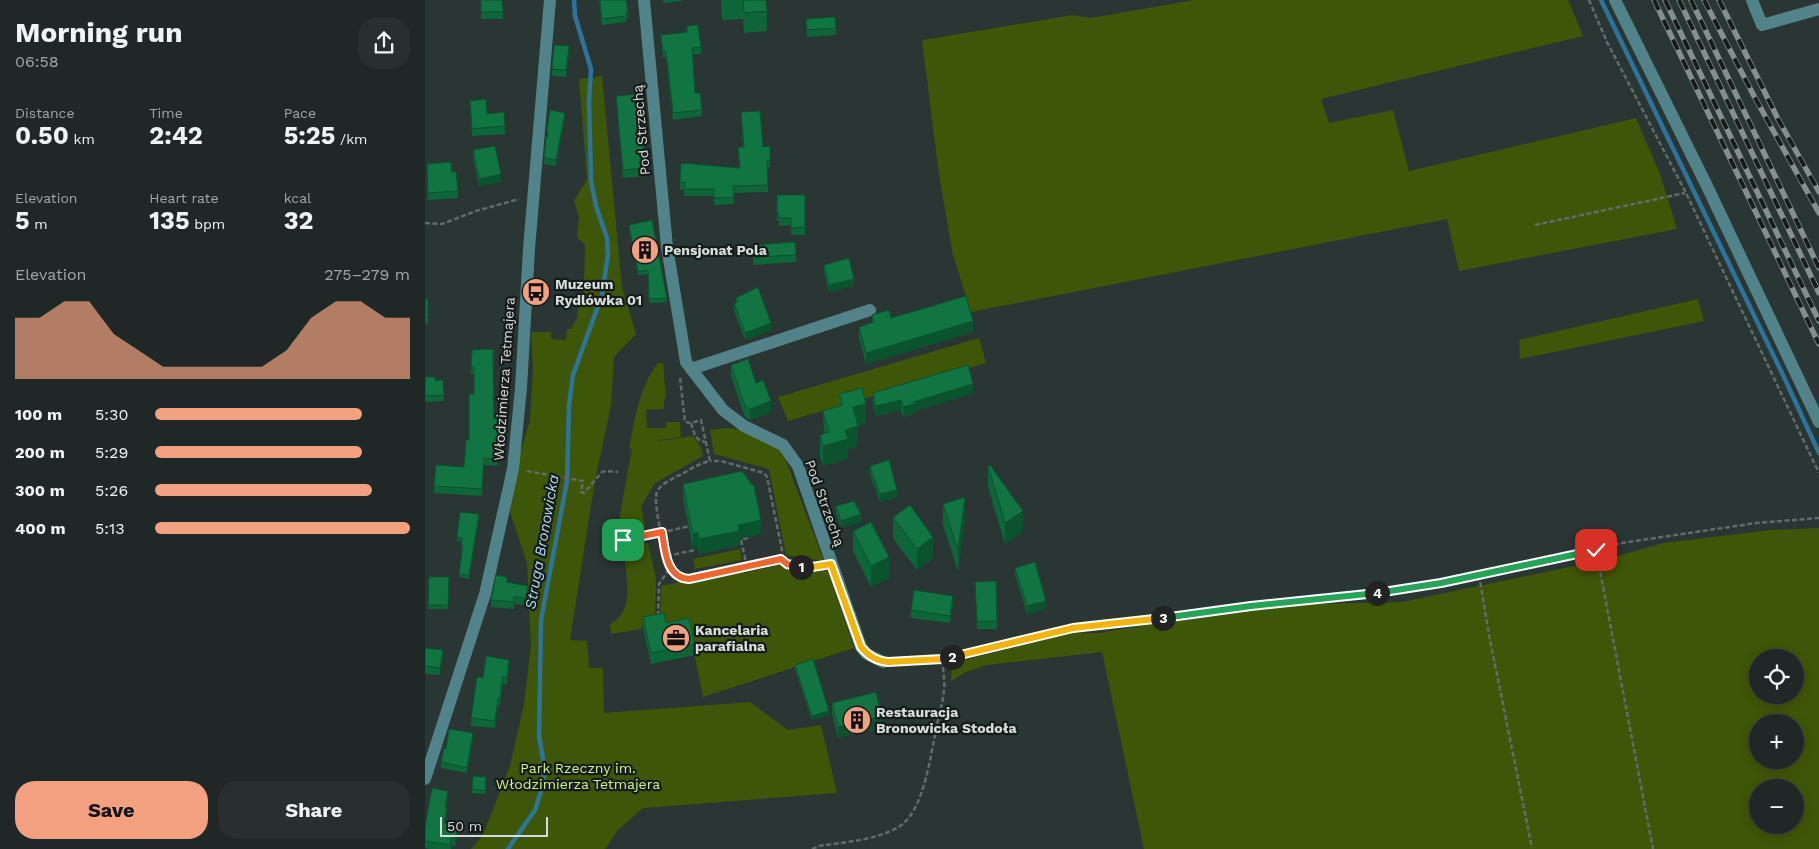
<!DOCTYPE html>
<meta charset="utf-8">
<style>
body{margin:0;font-family:"Work Sans",sans-serif;background:#28302f;color:#f1f3f6;height:100vh;display:flex;flex-direction:column;font-size:19px;white-space:nowrap}
*{box-sizing:border-box;margin:0}
p{font-size:16px;color:#a2a6a7}
.icon{flex:none;width:28px;height:28px;fill:none;stroke:currentColor;stroke-width:2;stroke-linecap:round;stroke-linejoin:round}
.map{position:relative;flex:1;overflow:hidden}
.drawer{display:flex;flex-direction:column;background:#202827;width:425px}
.drawer>*{flex:none}
.tools{position:absolute;left:1324px;top:649px;display:grid;gap:10px}
.tools a{display:grid;place-items:center;width:55px;height:55px;border-radius:50%;background:#202827;box-shadow:0 2px 12px #0003,0 0 0 1px #3d4444;font-size:25px}
.scale{position:absolute;left:15px;bottom:12px;width:108px;box-sizing:border-box;padding-left:5px;border:2px solid #d6dedc;border-top:0;font-size:14px;line-height:18px;white-space:nowrap;color:#d6dedc;-webkit-text-stroke:4px #171c1b;paint-order:stroke}
.pin{position:absolute;display:grid;place-items:center;width:42px;height:42px;color:#fff;margin:-21px;border-radius:10px;box-shadow:0 2px 8px #0006}
.km{position:absolute;width:25px;height:25px;margin:-12px;border-radius:50%;background:#222;color:#fff;font-size:14px;line-height:25px;text-align:center}
.round{display:grid;place-items:center;flex:none;width:52px;height:52px;border-radius:20px;background:#28302f}
.headline{display:flex;align-items:center;justify-content:space-between;height:85px;padding:0 15px}
h1{font-size:28px;font-weight:700;line-height:38px}
.stats{display:grid;grid-template-columns:repeat(3,1fr);gap:8px;height:85px;padding:5px 15px}
.stats div{display:grid;align-content:center}
.stats b{font-size:25px;font-weight:700}
.stats small{font-size:14px;font-weight:400}
.stats p{font-size:14px}
.chart{height:140px;padding:10px 15px}
.chart p{display:flex;justify-content:space-between}
.chart svg{width:100%;height:90px;margin-top:5px;fill:#f2a07f;opacity:.7}
.cta{display:flex;gap:10px;margin-top:auto;padding:10px 15px}
.cta a{flex:1;height:58px;border-radius:20px;background:#f2a07f;color:#111;font-size:20px;font-weight:700;line-height:58px;text-align:center}
.cta a+a{background:#28302f;color:#f1f3f6}
ul{padding:0 15px;list-style:none;font-size:16px}
li{display:grid;grid-template-columns:80px 60px 1fr;align-items:center;height:38px}
li i{height:12px;border-radius:6px;background:#f2a07f}
main{display:flex;flex:1;min-height:0}
.map>svg:first-child{display:block}
</style>
<main>
<section class="drawer">
<div class="headline"><div><h1>Morning run</h1><p>06:58</p></div><a class="round"><svg class="icon" aria-label="share" viewBox="0 0 24 24"><path d="M12 15V3M7 8l5-5 5 5M5 13v7h14v-7"/></svg></a></div>
<div class="stats">
<div><p>Distance</p><b>0.50<small> km</small></b></div>
<div><p>Time</p><b>2:42</b></div>
<div><p>Pace</p><b>5:25<small> /km</small></b></div>
</div>
<div class="stats">
<div><p>Elevation</p><b>5<small> m</small></b></div>
<div><p>Heart rate</p><b>135<small> bpm</small></b></div>
<div><p>kcal</p><b>32</b></div>
</div>
<div class="chart"><p><span>Elevation</span>275–279 m</p>
<svg viewBox="0 0 160 44" preserveAspectRatio="none"><path d="M0 44V14L10 14L20 6L30 6L40 22L50 30L60 38L70 38L80 38L90 38L100 38L110 30L120 14L130 6L140 6L150 14L160 14V44z"/></svg>
</div>
<ul>
<li><b>100 m</b>5:30<i style="width:81%"></i></li>
<li><b>200 m</b>5:29<i style="width:81%"></i></li>
<li><b>300 m</b>5:26<i style="width:85%"></i></li>
<li><b>400 m</b>5:13<i style="width:100%"></i></li>
</ul>
<div class="cta"><a>Save</a><a>Share</a></div>
</section>
<div class="map">
<svg width="1394" height="849" viewBox="0 0 1394 849">
<rect width="100%" height="100%" fill="#2a3634"/>
<!-- green -->
<path fill="#3e5608" fill-rule="evenodd" d="M769,0H1143L1158,36L896,99L904,123L968,110L984,171L1211,118L1235,174L1252,229L1034,271L1022,219L546,312L528,255L514,175L497,40L648,15L666,18Z
M177,76L197,287L211,334L189,357L186,406L170,480L145,640L162,641L164,668H178L179,713L325,702L363,730L396,725L412,793L218,808L193,830L180,849H46L58,835L85,766L99,704L106,646L102,563L85,512L94,457L105,420L108,370L106,332H126V339L141,340L142,329H146L152,318L153,308L159,294L160,244L152,238L154,217L149,201L162,179L154,79Z
M1273,299L1279,321L1095,359L1094,340Z
M554,338L561,363L363,421L353,397Z
M233,363H238L241,398L239,399V409L221,410L222,428H241V422H255L256,437L233,440L231,429L233,441L268,436L276,447L278,456L230,483L216,507L220,525L219,531L198,535L195,515L207,448L204,449C210,418 214,388 233,363Z
M302,428L319,430L357,450L399,561L361,555L344,469L289,454L285,430Z
M1394,528V849H719L677,652L562,665L541,672L526,681L527,668L532,662L647,633H674L795,613L883,604L977,602L1182,559L1239,543L1345,530ZM1332,658H1370V695H1332ZM1370,722V760H1332V722ZM1332,788H1370V825H1332Z
M223,543L231,578L230,621L217,624V629L186,634L185,624C214,609 198,570 199,546Z
M315,549L317,560L270,569L268,559Z
M363,563L403,571L429,648L278,697L264,629L241,633L235,619L236,586L318,569L319,573Z"/>
<g fill="none" stroke-linecap="round" stroke-linejoin="round">
<!-- stream -->
<path stroke="#2d739c" stroke-width="4.5" d="M1176,0L1358,375L1394,453
M83,849L110,810L119,782L118,759L114,736L116,620L142,481L144,405L148,375L177,295L183,255L182,238L171,206L166,181L164,101L166,69L150,16L149,0"/>
<!-- path -->
<path stroke="#616c6a" stroke-width="2.5" stroke-dasharray="5 2.5" stroke-linecap="butt" d="M1164,0L1182,42L1261,193L1394,473
M0,223L17,224L51,211L94,199
M1110,225L1260,193
M255,378L260,422L266,423L276,420L285,461C275,463 266,469 257,474C249,478 236,483 232,492C227,503 241,554 245,568C249,575 256,578 264,579L356,559L357,550L342,477L339,473L296,461H285
M266,423C269,433 270,441 281,442
M102,471L158,481L156,492L159,493L177,472L181,471L193,472
M184,540H204L265,526
M1171,550L1228,849
M242,556L270,550
M356,559C367,569 382,568 395,566
M322,567L316,540L325,537
M1054,575L1064,635L1107,848
M233,616L234,584L245,568
M472,661L517,659L648,628L713,622L826,606L969,591L1054,575L1197,543L1331,523L1394,518
M387,849L394,846C420,842 453,840 475,826C499,810 505,757 511,731C513,717 518,703 519,690C520,680 518,669 517,659"/>
<!-- minor -->
<path stroke="#52828a" stroke-width="12" d="M219,0L242,247L261,362L298,410L319,426L358,445L373,466L436,647L442,654L458,662
M1190,0L1281,184L1394,422
M1327,0L1337,25L1394,9
M266,369L445,310
M0,779L60,594L88,469L96,388L104,249L125,0"/>
<defs>
<path id="rail" d="M1229,0L1394,344
M1240,0L1394,321
M1254,0L1394,293
M1266,0L1394,268
M1279,0L1329,96L1394,213
M1294,0L1353,119L1394,192"/>
</defs>
<!-- rail casing -->
<use href="#rail" stroke="#858f8d" stroke-width="5.5"/>
<!-- rail -->
<use href="#rail" stroke="#171c1b" stroke-width="4" stroke-dasharray="11" stroke-linecap="butt"/>
</g>
<!-- wall -->
<path fill="#0e6539" d="M56,0H77L78,19H56Z
M174,0H201L203,12V18H201V22L177,25Z
M238,0H257V1L238,3Z
M296,0H341L342,11V31L319,33L318,19L297,20Z
M381,19L411,28V35L382,37Z
M262,26L276,47V54H268L270,93L277,110V116L248,120L241,57L238,58L236,35L262,32Z
M144,54L141,77L127,76V69Z
M191,96L220,168V176L198,178Z
M45,101L80,126V134L47,136Z
M316,112L338,147L345,146V167L343,168V192L308,193L309,204L289,205V196H259V190L255,189V182L315,168L313,147H318Z
M140,119L131,166L119,164V158L122,137V129Z
M48,150L76,182L54,186L48,158Z
M2,172H27L33,191V198L3,200Z
M352,195H380V235H366V225L354,226V221H352Z
M204,225L242,298V302L224,303L223,274L213,275L204,228Z
M328,245L371,255V262L328,265Z
M399,265L429,286L404,292L399,272Z
M311,298L346,330L320,340L309,311V303H311Z
M0,299H3V324H0Z
M447,315L466,318L548,332L441,364L434,338V327L447,323Z
M47,350L69,419L74,426L72,466L59,465L57,496L9,493V486L39,467L44,440L49,394V374H46Z
M306,365L331,383L346,412L325,420L320,417L306,376Z
M0,377L10,381L18,380L19,401L0,402Z
M448,393H548L489,411V414L478,417L476,410L451,416L448,402Z
M414,394L441,424L433,426V446L423,449V459L398,466L395,456V435L399,434L398,411L414,406Z
M445,466L472,497L455,502L450,486L449,487L445,473Z
M563,466L598,531L580,544L563,487Z
M258,484L336,534L314,539V545L274,554L273,547L268,548L258,498Z
M518,504L540,518L533,571L518,525Z
M411,506L436,522L416,528L411,513Z
M468,517L508,558L492,570L468,538Z
M54,518L44,579L34,577L37,548H36V542L32,541V537Z
M428,531L464,578L446,587L428,551Z
M590,568L621,608L602,614L590,575Z
M4,577H24L23,609H3Z
M571,581L572,629H552L550,582Z
M82,582L103,593L102,605L89,604V609L66,607V600Z
M528,603L525,623L486,618V610Z
M218,617L241,623L270,644V655L226,664L218,628Z
M0,648L18,657L15,675L0,674Z
M370,665L404,715L387,720L370,669Z
M84,667L82,684H78L75,706L73,705L70,728L46,726V718L58,678Z
M407,703L457,727L413,738L407,714Z
M48,739L42,773L16,768V762L21,749Z
M61,781L60,794L47,793V789Z
M23,798L20,823L33,833L30,846L26,845V849H5L0,848V827Z"/>
<!-- shaded-wall -->
<path fill="#0b522e" d="M144,46V54L141,77V70Z
M140,113V119L131,166V160Z
M76,174V182L54,186V179Z
M429,279V286L404,292V285Z
M548,321V332L441,364V353Z
M346,323V330L320,340V333Z
M548,384V393L489,411V414L478,417V407L488,402Z
M476,400V410L451,416V406Z
M346,401V412L325,420V409Z
M441,404V424L433,426V446L423,449V459L398,466V446L420,430L428,407Z
M450,479V486L449,487V480Z
M472,490V497L455,502V494Z
M540,497V518L533,571V550Z
M598,511V531L580,544V523Z
M54,514V518L44,579V575Z
M436,514V522L416,528V521Z
M336,520V534L314,539V545L274,554V539L313,525Z
M273,532V547L268,548V534Z
M508,537V558L492,570V549Z
M464,557V578L446,587V566Z
M528,596V603L525,623V616Z
M621,601V608L602,614V606Z
M18,650V657L15,675V668Z
M84,660V667L82,684V677Z
M78,676V684L75,706V698Z
M73,698V705L70,728V721Z
M404,711V715L387,720V716Z
M457,716V727L413,738V727Z
M48,733V739L42,773V768Z
M23,791V798L20,814V807Z
M22,807V815L19,830V823Z
M33,826V833L30,846V838Z"/>
<!-- building -->
<path fill="#107542" stroke="#0b522e" d="M56,0H77L78,12H56Z
M175,0H201L203,12H201V16L177,19Z
M318,0H341L342,11L319,13Z
M410,17L411,28L382,30L381,19Z
M273,25L276,47L267,48L270,93H275L277,110L248,113L241,51L238,52L236,35L262,32V26Z
M129,45L144,46L141,70L127,69Z
M213,94L218,131L220,168L198,170L191,96Z
M61,99L62,114L79,112L80,126L47,129L45,101Z
M125,110L140,113L131,160L119,158L121,137H123L122,129Z
M335,111L338,147L345,146V160L342,161L343,185L308,186L309,197L289,198V189H259L260,183L255,182L256,163L315,168L313,147H319L316,112Z
M70,146L76,174L54,179L48,150Z
M26,162L27,172L31,171L33,191L3,193L2,164Z
M352,195H380V227L366,228V218H354V213H352Z
M227,220L242,298L224,299L223,270L213,272L204,225Z
M370,242L371,255L328,257V245Z
M424,258L429,279L404,285L399,265Z
M333,287L346,323L320,333L309,303L313,302L311,298Z
M541,296L548,321L441,353L434,327L449,322L447,315L464,310L466,318Z
M0,299H3V317H0Z
M68,349L69,419H74L72,459L59,458L57,489L9,486L11,465L39,467L41,440H44V394H49V367H46L47,350Z
M323,359L331,383L338,380L346,401L325,409L320,406L306,365Z
M543,365L548,384L488,402L489,404L478,407L476,400L451,406L448,393Z
M0,377H10V381L18,380L19,395L0,396Z
M437,388L441,404L428,407L433,426L420,430L423,439L398,446L395,435L404,432L398,411L418,405L414,394Z
M464,460L472,490L455,494L450,479L449,480L445,466Z
M565,465L598,511L580,523L563,466Z
M317,471L327,485H329L336,520L313,525L314,531L274,539L273,532L268,534L258,484Z
M540,497L533,550L518,504Z
M429,501L436,514L416,521L411,506Z
M485,505L508,537L492,549L468,517Z
M35,512L54,514L44,575L34,574L38,544H36L37,538L32,537Z
M446,522L464,557L446,566L428,531Z
M610,562L621,601L602,606L590,568Z
M71,575L82,577V582L103,586L102,598L89,597V602L66,600Z
M4,577H24L23,605H3Z
M571,581L572,621L552,622L550,582Z
M489,590L528,596L525,616L486,610Z
M239,613L241,623L264,618L270,644L226,653L218,617Z
M0,648L18,650L15,668L0,666Z
M61,656L84,660L82,677L78,676L75,698H73L70,721L46,718L52,677L58,678Z
M388,659L404,711L387,716L370,665Z
M451,692L457,716L413,727L407,703Z
M24,729L48,733L42,768L16,762L19,748L21,749Z
M48,776L61,777L60,791L47,789Z
M7,788L23,791L20,807H22L19,823L33,826L30,838H26L25,845L0,841V827Z"/>
<g fill="none" stroke-linecap="round" stroke-linejoin="round">
<defs>
<path id="split-1" d="M198,540L237,532C240,550 241,578 264,579L356,559L362,564L376,567"/>
<path id="split-2" d="M376,567L381,568L406,564L436,647C443,656 452,661 463,662L517,659L527,657"/>
<path id="split-3" d="M527,657L648,628L738,618"/>
<path id="split-4" d="M738,618L826,606L952,593"/>
<path id="split-5" d="M952,593L1016,583L1171,550"/>
</defs>
<!-- split-1 casing -->
<use href="#split-1" stroke="#fff" stroke-width="10"/>
<!-- split-2 casing -->
<use href="#split-2" stroke="#fff" stroke-width="10"/>
<!-- split-3 casing -->
<use href="#split-3" stroke="#fff" stroke-width="10"/>
<!-- split-4 casing -->
<use href="#split-4" stroke="#fff" stroke-width="10"/>
<!-- split-5 casing -->
<use href="#split-5" stroke="#fff" stroke-width="10"/>
<!-- split-1 -->
<use href="#split-1" stroke="#f0652b" stroke-width="6"/>
<!-- split-2 -->
<use href="#split-2" stroke="#f5b400" stroke-width="6"/>
<!-- split-3 -->
<use href="#split-3" stroke="#f5b400" stroke-width="6"/>
<!-- split-4 -->
<use href="#split-4" stroke="#22a559" stroke-width="6"/>
<!-- split-5 -->
<use href="#split-5" stroke="#22a559" stroke-width="6"/>
</g>
<!-- icons -->
<defs>
<symbol id="building-disc" viewBox="-11 -11 22 22"><circle r="9.5" fill="#f2a07f" stroke="#171c1b"/><path d="M-4-6H4V6H1V3H-1V6H-4ZM-2.5-4.3h1.7v1.8h-1.7ZM.8-4.3h1.7v1.8H.8ZM-2.5-1h1.7V.8h-1.7ZM.8-1h1.7V.8H.8Z" fill="#111"/></symbol>
<symbol id="bus-disc" viewBox="-11 -11 22 22"><circle r="9.5" fill="#f2a07f" stroke="#171c1b"/><path d="M-5-6H5V4H4V6H2V4H-2V6H-4V4H-5ZM-3.5-4V0h7V-4ZM-3.5 1.2v1.5H-2V1.2ZM2 1.2v1.5H3.5V1.2Z" fill="#111"/></symbol>
<symbol id="office-disc" viewBox="-11 -11 22 22"><circle r="9.5" fill="#f2a07f" stroke="#171c1b"/><path d="M-6-3h4V-5.5h4V-3h4V5H-6ZM-1-4.5V-3h2v-1.5ZM-6 0V1H6V0Z" fill="#111"/></symbol>
</defs>
<g fill-rule="evenodd">
<use href="#building-disc" x="204" y="234" width="32" height="32"/>
<use href="#bus-disc" x="95" y="276" width="32" height="32"/>
<use href="#office-disc" x="235" y="622" width="32" height="32"/>
<use href="#building-disc" x="416" y="704" width="32" height="32"/>
</g>
<g text-anchor="middle" stroke-width="4.5" stroke-linejoin="round" paint-order="stroke">
<!-- street labels -->
<g font-size="14" fill="#d6dedc" stroke="#171c1b">
<text transform="translate(216 130) rotate(-95)" y="5">Pod Strzechą</text>
<text transform="translate(79 379) rotate(-86)" y="5">Włodzimierza Tetmajera</text>
<text transform="translate(400 503) rotate(70)" y="5">Pod Strzechą</text>
</g>
<!-- poi labels -->
<g font-size="14" font-weight="bold" fill="#d6dedc" stroke="#171c1b" text-anchor="start">
<text x="239" y="255">Pensjonat Pola</text>
<text x="130" y="289">Muzeum<tspan x="130" dy="16">Rydlówka 01</tspan></text>
<text x="270" y="635">Kancelaria<tspan x="270" dy="16">parafialna</tspan></text>
<text x="451" y="717">Restauracja<tspan x="451" dy="16">Bronowicka Stodoła</tspan></text>
</g>
<!-- park labels -->
<g font-size="14" fill="#cbf685" stroke="#171c1b">
<text x="153" y="773">Park Rzeczny im.<tspan x="153" dy="16">Włodzimierza Tetmajera</tspan></text>
</g>
<!-- water labels -->
<g font-size="15" font-style="italic" fill="#b2dcf8" stroke="#171c1b">
<text transform="translate(117 542) rotate(-80)" y="5">Struga Bronowicka</text>
</g>
</g>
</svg>
<div class="tools">
<a><svg class="icon" aria-label="locate" viewBox="0 0 24 24"><circle cx="12" cy="12" r="6"/><path d="M12 2v4M12 18v4M2 12h4M18 12h4"/></svg></a>
<a>+</a>
<a>−</a>
</div>
<div class="scale">50 m</div>
<div class="pin" style="left:198px;top:540px;background:#1e9e55"><svg class="icon" aria-label="arrive" viewBox="0 0 24 24"><path d="M6 21V4h12l-3 4 3 4H6"/></svg></div>
<div class="pin" style="left:1171px;top:550px;background:#d93025"><svg class="icon" aria-label="check" viewBox="0 0 24 24"><path d="M5 12l5 5 9-10"/></svg></div>
<b class="km" style="left:376px;top:567px">1</b>
<b class="km" style="left:527px;top:657px">2</b>
<b class="km" style="left:738px;top:618px">3</b>
<b class="km" style="left:952px;top:593px">4</b>
</div>
</main>
